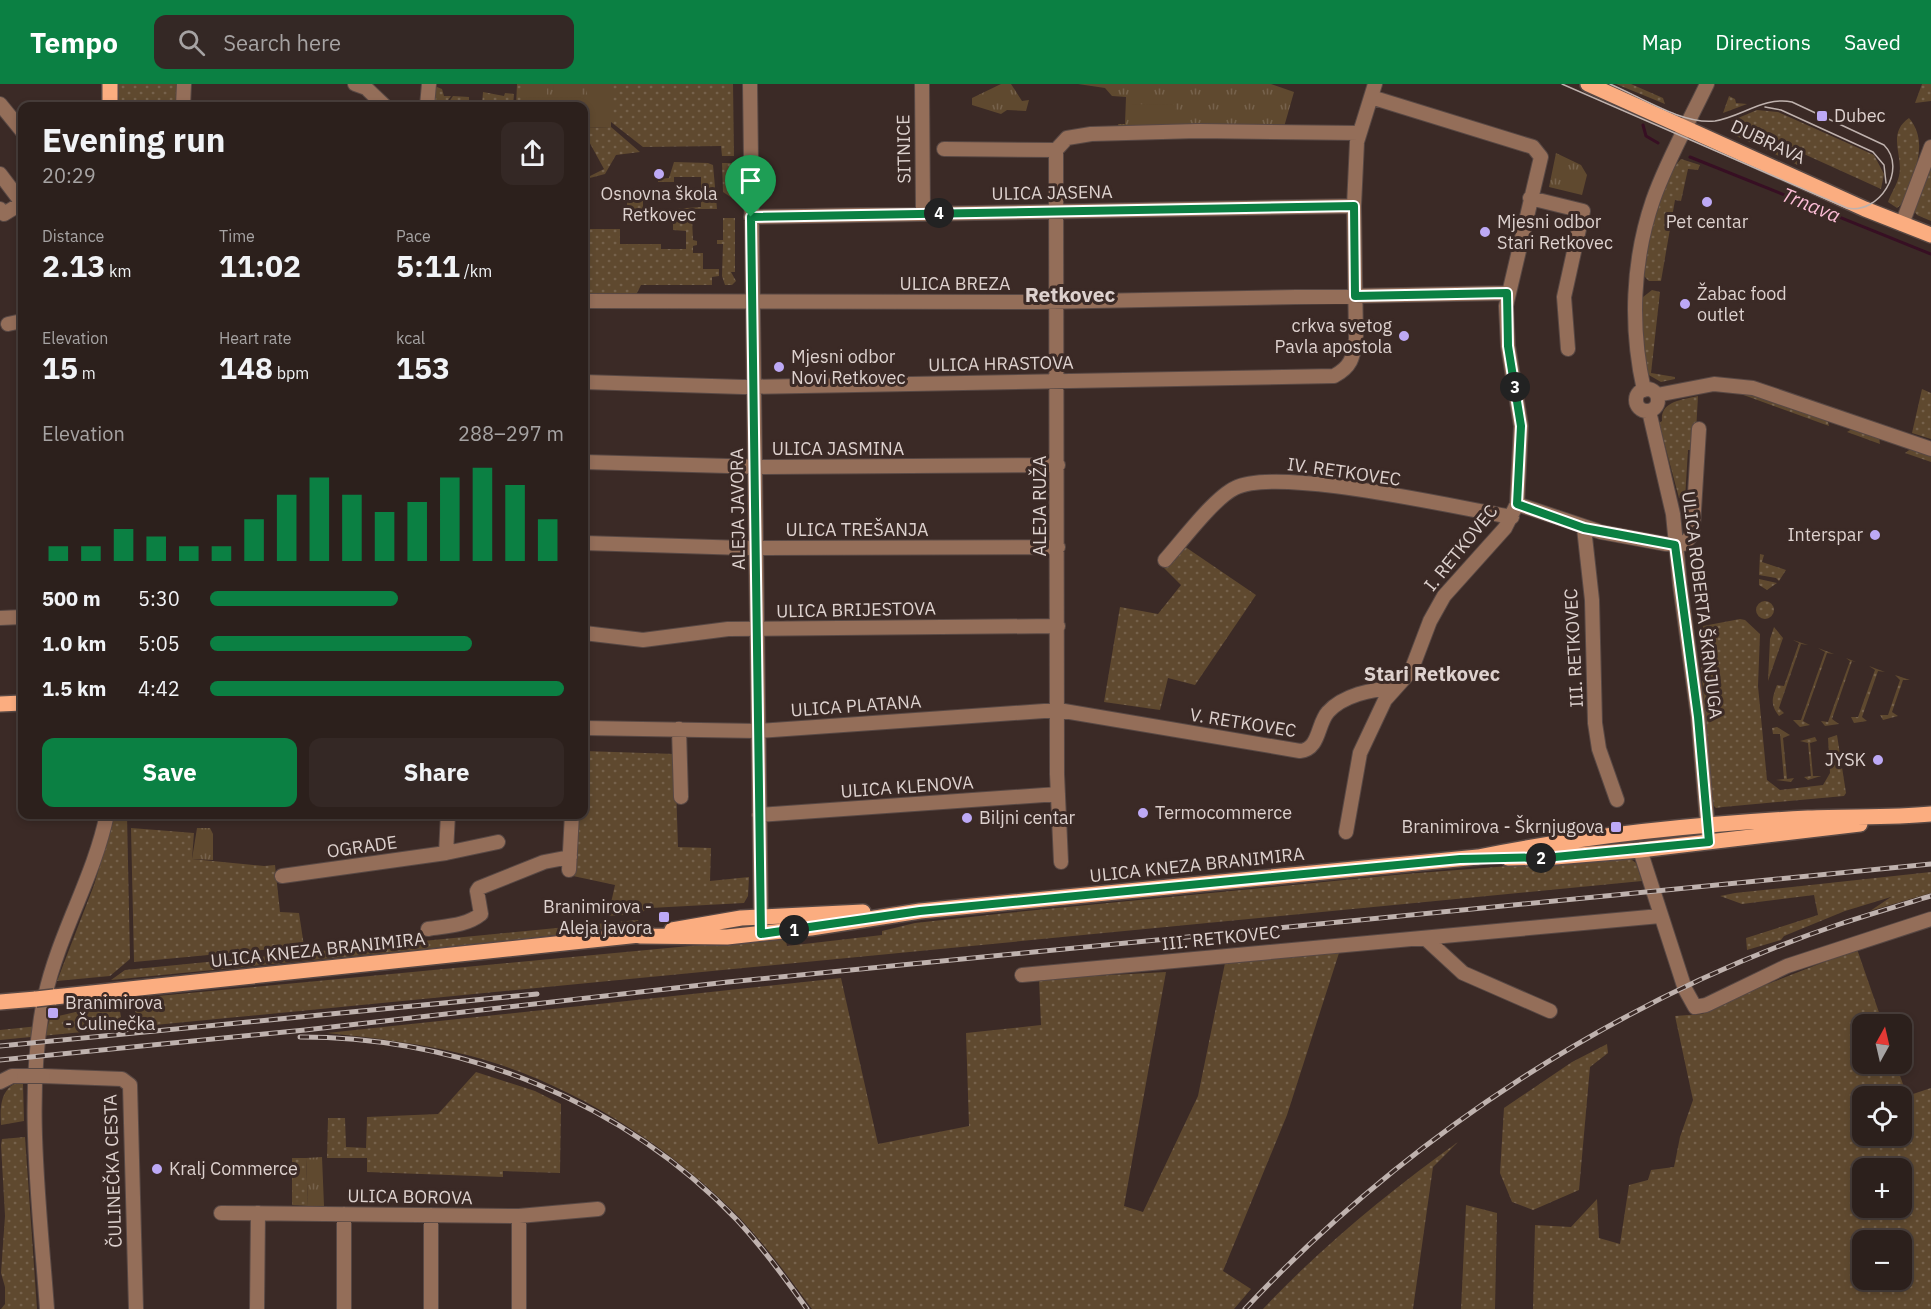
<!DOCTYPE html>
<meta charset="utf-8">
<style>
body{margin:0;font-family:"IBM Plex Sans",sans-serif;background:#342825;color:#f1f3f6;height:100vh;display:flex;flex-direction:column;font-size:22px;white-space:nowrap}
*{box-sizing:border-box;margin:0}
p{font-size:20px;color:#a6a3a3}
.icon{flex:none;width:33px;height:33px;fill:none;stroke:currentColor;stroke-width:2;stroke-linecap:round;stroke-linejoin:round}
.map{position:relative;flex:1;overflow:hidden}
.sheet{position:absolute;left:18px;top:18px;width:570px;height:717px;display:flex;flex-direction:column;background:#2c201c;border-radius:12px;box-shadow:0 3px 9px #0003,0 0 0 2px #483e3b}
.sheet>*{flex:none}
.needle{width:39px;rotate:8deg}
.buttons{position:absolute;left:1852px;top:930px;display:grid;gap:12px}
.buttons a{display:grid;place-items:center;width:60px;height:60px;border-radius:12px;background:#2c201c;box-shadow:0 3px 9px #0003,0 0 0 2px #483e3b;font-size:30px}
.pin{position:absolute;display:grid;place-items:center;width:51px;height:51px;color:#fff;margin:-62px -26px;border-radius:50% 50% 50% 0;rotate:-45deg;box-shadow:0 0 6px #0007}
.pin .icon{rotate:45deg}
.km{position:absolute;width:30px;height:30px;margin:-15px;border-radius:50%;background:#222;color:#fff;font-size:16px;line-height:30px;text-align:center}
.round{display:grid;place-items:center;flex:none;width:63px;height:63px;border-radius:12px;background:#342825}
.headline{display:flex;align-items:center;justify-content:space-between;height:102px;padding:0 24px}
h1{font-size:33px;font-weight:800;line-height:45px}
.metrics{display:grid;grid-template-columns:repeat(3,1fr);gap:9px;height:102px;padding:6px 24px}
.metrics div{display:grid;align-content:center}
.metrics b{font-size:30px;font-weight:800}
.metrics small{font-size:16px;font-weight:400}
.metrics p{font-size:16px}
.chart{height:168px;padding:12px 24px}
.chart p{display:flex;justify-content:space-between}
.chart svg{width:100%;height:108px;margin-top:6px;stroke:#0b8043;stroke-width:6}
.button{display:flex;gap:12px;margin-top:auto;padding:12px 24px}
.button a{flex:1;height:69px;border-radius:12px;background:#0b8043;color:#fff;font-size:24px;font-weight:800;line-height:69px;text-align:center}
.button a+a{background:#342825;color:#f1f3f6}
ul{padding:0 24px;list-style:none;font-size:20px}
li{display:grid;grid-template-columns:96px 72px 1fr;align-items:center;height:45px}
li i{height:15px;border-radius:8px;background:#0b8043}
header{display:flex;align-items:center;gap:36px;box-sizing:border-box;height:84px;padding:0 30px;background:#0b8043;color:#fff}
header strong{font-size:28px}
nav{display:flex;gap:33px;margin-inline-start:auto;font-size:21px}
.search{width:420px;height:54px;background:#342825;display:flex;align-items:center;gap:15px;box-sizing:border-box;padding:0 21px;border-radius:12px;color:#a6a3a3;font-size:22px}
.map>svg:first-child{display:block}
</style>
<header>
<strong>Tempo</strong>
<div class="search"><svg class="icon" aria-label="search" viewBox="0 0 24 24"><circle cx="10" cy="10" r="6"/><path d="M15 15l6 6"/></svg>Search here</div>
<nav><a>Map</a><a>Directions</a><a>Saved</a></nav>
</header>
<div class="map">
<svg width="1931" height="1225" viewBox="0 0 1931 1225">
<defs>
<pattern id="grass-dots" width="8" height="8" patternUnits="userSpaceOnUse" patternTransform="scale(1.5)"><rect width="8" height="8" fill="#5f492f"/><path d="M2 2h.1M6 6h.1" fill="none" stroke="#76624c" stroke-width="1.8" stroke-linecap="round"/></pattern>
<pattern id="park-tufts" width="24" height="20" patternUnits="userSpaceOnUse" patternTransform="scale(1.5)"><rect width="24" height="20" fill="#5f492f"/><path d="M3 7l-1-3M5 7V3M7 7l1-3M15 17l-1-3M17 17v-4M19 17l1-3" fill="none" stroke="#76624c"/></pattern>
</defs>
<rect width="100%" height="100%" fill="#3b2a26"/>
<!-- grass -->
<path fill="url(#grass-dots)" fill-rule="evenodd" d="M118,0H180L178,22H119Z
M517,0H523V22H516Z
M611,0H733L734,72H722L721,62L643,63L611,38Z
M1616,0H1631L1663,14L1665,20Z
M1922,0H1931V17L1915,19Z
M437,3L442,5L444,12H451L444,22H433L434,6Z
M483,8L504,12L505,9L514,10L513,22H482Z
M453,12L469,13V22H446Z
M1729,12L1735,15L1736,19L1747,20L1723,29Z
M1757,26L1778,28L1874,71L1884,90L1881,105L1731,37Z
M1909,34C1931,60 1912,93 1902,120L1897,124L1888,118C1891,109 1897,101 1899,92C1904,72 1886,50 1909,34Z
M611,43L640,68L616,71L605,90L586,95L584,99V95L604,85L587,54H584V44Z
M1737,48L1802,77L1800,82L1732,50Z
M1681,75L1700,81L1698,86L1688,85L1681,117L1675,116L1661,197H1649L1644,192C1648,160 1658,98 1681,75Z
M674,78L708,79L713,81L717,125H673L701,123V93H674V98H658V95L669,94Z
M722,79H735V116L723,108Z
M1931,80V137L1917,131L1914,127Z
M627,117H643V138H627Z
M683,134H692L693,156L697,157V161L693,162V169H703V185H719V192L712,193V201H641L636,211L584,212V145H620V160H661V165H686V147L673,146V135Z
M723,134H735V188H731L736,197L732,201H725L722,192L723,160H717V156H723Z
M1652,206L1660,208L1651,289L1675,293V295L1661,298L1647,290L1642,236L1643,213Z
M1922,305L1931,309V355L1912,349Z
M1744,308L1827,334L1829,342L1738,309Z
M1698,312L1695,366H1688L1685,415L1679,414L1659,339L1662,337C1660,317 1682,316 1698,312Z
M1852,345L1879,354L1880,360L1847,348Z
M1912,364L1931,370V378L1905,369Z
M1181,460L1256,511L1195,601L1168,594L1160,626L1104,618L1120,523L1158,530L1181,501L1163,483Z
M1760,470L1764,471L1762,478L1786,486L1779,497L1776,494L1759,491Z
M1759,495L1777,499L1767,506L1759,501Z
M1756 526a9 9 0 1 1 18 0a9 9 0 1 1-18 0Z
M1740,535L1745,536L1760,550L1758,602L1767,696L1780,706L1823,701L1830,689L1828,654L1837,651L1846,709L1844,712L1723,723L1716,724L1711,719L1699,551L1703,542Z
M1774,543L1783,554L1768,597L1770,555Z
M1793,556L1808,561L1801,560L1779,624L1784,629L1779,632C1770,620 1772,615 1777,601L1784,602L1799,559Z
M1818,564L1834,570L1827,569L1803,637L1810,641L1800,643L1793,636H1801L1825,568Z
M1846,574L1856,578L1852,577L1832,635L1839,640L1825,642L1821,637L1828,638L1850,577Z
M1869,582L1885,588L1878,587L1862,633L1867,637L1854,639L1851,633H1858L1875,586Z
M1895,591L1910,596H1903L1892,628L1898,632L1883,636L1880,631H1888L1900,596Z
M1777,643L1790,651L1783,654L1787,695L1794,694L1791,698L1776,696L1784,695L1780,650H1773L1772,644Z
M1815,653L1817,657L1810,659L1813,692H1821L1808,696L1804,693L1811,692L1808,659L1800,657Z
M584,667L675,670L678,763L711,764L710,797L749,793L748,812L744,819L650,824L640,829L608,832L615,801L573,792L576,731L584,730Z
M115,731H127L130,875L110,892L57,897L94,801Z
M131,744L194,749L192,775L264,782L275,781L280,828L299,829L304,862L134,878Z
M1628,773L1636,779L1642,797L0,956V946L48,941L50,934L114,919L119,922L122,938L135,937L136,914L785,853L787,862L882,851V847L915,839L1007,829L1405,790Z
M1931,788V809L1870,827L1891,813L1845,827L1784,852L1781,856L1747,866L1746,854L1818,831L1814,811L1742,820L1720,812L1735,809Z
M638,836L639,838L626,842L515,856L111,896L125,886Z
M1857,865L1883,940H1863V980H1896L1907,1012L1931,1004V1225H1533L1535,1141L1571,1143L1597,1115L1599,1154L1620,1160L1629,1101L1648,1096L1651,1086L1674,1083L1680,1053L1693,1016L1675,932L1702,930L1760,903ZM1863,1012H1902V1052H1863ZM1863,1084H1902V1124H1863ZM1863,1156H1902V1196H1863Z
M1339,869L1287,1031L1223,1187L1251,1205L1234,1225H812C787,1191 762,1156 732,1126C661,1056 568,998 471,972C424,960 376,954 327,949L841,894L878,1060L969,1042L966,949L1041,941L1039,895L1166,888L1124,1122L1143,1128L1198,1012L1225,879Z
M1607,960L1608,969L1590,983L1579,1106L1533,1126L1512,1118L1500,1089L1504,1024L1572,978Z
M476,988L535,1007L561,1020L560,1089L503,1087V1093L367,1088V1074H327L328,1034H345L346,1063L366,1064L367,1033L438,1030Z
M14,1000H23L24,1037L1,1041C0,1025 0,1008 14,1000Z
M25,1053L37,1225H1L5,1220V1203L1,1189L5,1132L1,1061L2,1055Z
M1458,1058L1433,1083L1413,1225H1263C1321,1163 1390,1107 1458,1058Z
M292,1074H306L308,1122L292,1121Z
M1466,1121L1497,1129L1495,1225H1461Z"/>
<!-- park -->
<path fill="url(#park-tufts)" d="M523,0H611V43L584,44V22H523Z
M1001,0H1011L1022,17L1029,16L1026,27L1007,26L1001,30L972,21V14Z
M1078,0H1271L1294,8L1284,43L1119,44L1118,40H1125L1126,13L1112,12L1105,4Z
M1556,69L1581,81L1587,91L1582,111L1549,103Z
M197,744H210L213,750V776L192,775Z
M322,1073L324,1122H308L306,1074Z"/>
<!-- pitch -->
<path fill="#5f492f" d="M525,0H547V12H525Z
M553,0H581V12H554Z
M587,0H610V41H587Z
M585,13V43L584,22H525V14Z
M1132,20L1175,21V44H1132Z"/>
<g fill="none" stroke-linecap="round" stroke-linejoin="round">
<!-- stream -->
<path stroke="#370f23" stroke-width="3" d="M1643,41L1646,52L1658,59
M1690,73L1931,170"/>
<defs>
<path id="minor" d="M355,0L366,4L385,22
M750,0L761,844
M922,0L923,129
M0,20L22,47
M183,22L184,0
M427,22L429,0
M944,65L1056,66
M0,90L22,119
M1530,114L1583,127L1564,213L1568,265
M0,125L4,130L22,119
M751,133L1354,122
M1902,140L1931,63
M584,217L1041,218L1507,209
M8,240L22,237
M584,298L743,303L1334,292C1351,283 1353,274 1356,255L1354,122L1357,58L1375,0
M1636 316a11 11 0 1 1 22 0a11 11 0 1 1-22 0Z
M1644,306C1630,244 1632,177 1653,116C1667,76 1689,38 1707,0
M1657,311L1714,300L1753,304L1931,365
M1649,327L1673,430L1680,501L1698,632L1709,758
M584,378L766,383L1058,381
M1517,420L1601,448L1666,460H1684L1691,452L1693,442L1699,345
M1584,444L1592,516L1595,639L1599,665L1617,716
M584,459L745,464L1058,463
M1165,476C1182,457 1214,414 1235,404C1278,382 1457,424 1512,433
M0,534L22,533
M584,549L643,556L728,545L1058,542
M584,644L758,647L1058,626L1300,667C1320,665 1317,640 1328,628C1342,612 1373,604 1393,605
M679,645L681,713
M759,731L1058,710
M1346,748L1360,669L1385,616L1411,587L1430,537L1444,512L1505,444L1517,420L1521,342L1508,262L1506,222L1541,73L1533,63L1371,13
M1640,766L1685,905L1695,923L1706,921L1787,882L1931,835
M446,769L498,758
M1061,778L1057,690L1056,66L1067,54L1091,50L1198,47L1359,49
M569,786L572,730
M282,792L446,769L448,730
M428,845C446,842 466,842 481,830L477,807L479,804L544,778L570,773
M1425,854L1463,889L1550,927
M1022,891L1660,832
M43,992L122,995L130,1001L136,1225
M0,998L12,992H24
M221,1129L519,1132L598,1125
M519,1132V1225
M47,1225C40,1126 24,1008 45,912C59,849 94,793 107,730
M257,1225L258,1129
M344,1225V1130
M431,1225V1131"/>
<path id="major" d="M110,0V22
M1588,0L1865,125L1931,151
M0,620L22,619
M1508,774L1555,773L1640,766L1860,740
M672,846L741,834L863,828
M640,852L727,853L811,844L920,827L1478,773C1587,751 1697,740 1808,734C1849,732 1890,734 1931,730
M54,913L649,850
M0,918L36,915"/>
</defs>
<!-- minor casing -->
<use href="#minor" stroke="#584844" stroke-width="16"/>
<!-- major casing -->
<use href="#major" stroke="#584844" stroke-width="18"/>
<!-- minor -->
<use href="#minor" stroke="#946e59" stroke-width="14"/>
<!-- major -->
<use href="#major" stroke="#fbad80" stroke-width="15"/>
<!-- tram -->
<path stroke="#bfb2ae" stroke-width="1.5" d="M1562,0L1847,124C1879,131 1908,85 1884,61L1792,18C1765,12 1741,33 1715,37C1683,41 1639,12 1610,0
M1765,23L1781,26L1873,68L1884,81L1886,99"/>
<defs>
<path id="rail" d="M300,953C463,953 624,1018 737,1136C763,1164 785,1194 807,1225
M0,962L537,910
M0,976L305,946L728,898L1931,780
M1245,1225C1406,1053 1616,915 1840,840C1870,830 1901,821 1931,812"/>
</defs>
<!-- rail casing -->
<use href="#rail" stroke="#bfb2ae" stroke-width="5"/>
<!-- rail -->
<use href="#rail" stroke="#3b2a26" stroke-width="3" stroke-dasharray="9" stroke-linecap="butt"/>
<defs>
<path id="minor-bridge" d="M24,992H43"/>
<path id="major-bridge" d="M36,915L54,913"/>
</defs>
<!-- minor-bridge casing -->
<use href="#minor-bridge" stroke="#584844" stroke-width="16" stroke-linecap="butt"/>
<!-- major-bridge casing -->
<use href="#major-bridge" stroke="#584844" stroke-width="18" stroke-linecap="butt"/>
<!-- minor-bridge -->
<use href="#minor-bridge" stroke="#946e59" stroke-width="14"/>
<!-- major-bridge -->
<use href="#major-bridge" stroke="#fbad80" stroke-width="15"/>
</g>
<g fill="none" stroke-linecap="round" stroke-linejoin="round">
<defs>
<path id="route" d="M1354,122L1355,212L1507,209L1508,262L1521,342L1517,420L1584,444L1675,461L1698,633L1709,758L1555,773L1460,775L920,827L761,850L751,133Z"/>
</defs>
<!-- route casing -->
<use href="#route" stroke="#fff" stroke-width="12"/>
<!-- route -->
<use href="#route" stroke="#0b8043" stroke-width="8"/>
</g>
<!-- markers -->
<g fill="#bda9f5" stroke="#3b2a26" stroke-width="2">
<rect x="1816" y="26" width="12" height="12" rx="3"/>
<circle cx="659" cy="90" r="6"/>
<circle cx="1707" cy="118" r="6"/>
<circle cx="1485" cy="148" r="6"/>
<circle cx="1685" cy="220" r="6"/>
<circle cx="1404" cy="252" r="6"/>
<circle cx="779" cy="283" r="6"/>
<circle cx="1875" cy="451" r="6"/>
<circle cx="1878" cy="676" r="6"/>
<circle cx="1143" cy="729" r="6"/>
<circle cx="967" cy="734" r="6"/>
<rect x="1610" y="737" width="12" height="12" rx="3"/>
<rect x="658" y="827" width="12" height="12" rx="3"/>
<rect x="47" y="923" width="12" height="12" rx="3"/>
<circle cx="157" cy="1085" r="6"/>
</g>
<g text-anchor="middle" stroke-width="6" stroke-linejoin="round" paint-order="stroke">
<!-- poi labels -->
<g font-size="18" fill="#ddd1ce" stroke="#3b2a26" text-anchor="start">
<text x="1834" y="38">Dubec</text>
<text x="659" y="116" text-anchor="middle">Osnovna škola<tspan x="659" dy="21">Retkovec</tspan></text>
<text x="1497" y="144">Mjesni odbor<tspan x="1497" dy="21">Stari Retkovec</tspan></text>
<text x="1707" y="144" text-anchor="middle">Pet centar</text>
<text x="1697" y="216">Žabac food<tspan x="1697" dy="21">outlet</tspan></text>
<text x="1392" y="248" text-anchor="end">crkva svetog<tspan x="1392" dy="21">Pavla apostola</tspan></text>
<text x="791" y="279">Mjesni odbor<tspan x="791" dy="21">Novi Retkovec</tspan></text>
<text x="1863" y="457" text-anchor="end">Interspar</text>
<text x="1866" y="682" text-anchor="end">JYSK</text>
<text x="1155" y="735">Termocommerce</text>
<text x="979" y="740">Biljni centar</text>
<text x="1604" y="749" text-anchor="end">Branimirova - Škrnjugova</text>
<text x="652" y="829" text-anchor="end">Branimirova -<tspan x="652" dy="21">Aleja javora</tspan></text>
<text x="65" y="925">Branimirova<tspan x="65" dy="21">- Čulinečka</tspan></text>
<text x="169" y="1091">Kralj Commerce</text>
</g>
<!-- street labels -->
<g font-size="18" fill="#ddd1ce" stroke="#3b2a26">
<text transform="translate(1768 58) rotate(25)" y="6">DUBRAVA</text>
<text transform="translate(904 65) rotate(-91)" y="6">SITNICE</text>
<text transform="translate(1052 109) rotate(-1)" y="6">ULICA JASENA</text>
<text x="955" y="206">ULICA BREZA</text>
<text transform="translate(1001 280) rotate(-1)" y="6">ULICA HRASTOVA</text>
<text x="838" y="371">ULICA JASMINA</text>
<text transform="translate(1344 388) rotate(8)" y="6">IV. RETKOVEC</text>
<text transform="translate(1040 422) rotate(-90)" y="6">ALEJA RUŽA</text>
<text transform="translate(738 425) rotate(-91)" y="6">ALEJA JAVORA</text>
<text x="857" y="452">ULICA TREŠANJA</text>
<text transform="translate(1461 464) rotate(-51)" y="6">I. RETKOVEC</text>
<text transform="translate(1702 521) rotate(83)" y="6">ULICA ROBERTA ŠKRNJUGA</text>
<text transform="translate(856 526) rotate(-1)" y="6">ULICA BRIJESTOVA</text>
<text transform="translate(1574 564) rotate(-93)" y="6">III. RETKOVEC</text>
<text transform="translate(856 622) rotate(-4)" y="6">ULICA PLATANA</text>
<text transform="translate(1243 639) rotate(9)" y="6">V. RETKOVEC</text>
<text transform="translate(907 703) rotate(-4)" y="6">ULICA KLENOVA</text>
<text transform="translate(362 763) rotate(-8)" y="6">OGRADE</text>
<text transform="translate(1197 781) rotate(-6)" y="6">ULICA KNEZA BRANIMIRA</text>
<text transform="translate(1221 854) rotate(-6)" y="6">III. RETKOVEC</text>
<text transform="translate(318 866) rotate(-6)" y="6">ULICA KNEZA BRANIMIRA</text>
<text transform="translate(113 1087) rotate(-92)" y="6">ČULINEČKA CESTA</text>
<text transform="translate(410 1113) rotate(1)" y="6">ULICA BOROVA</text>
</g>
<!-- water labels -->
<g font-size="20" font-style="italic" fill="#fcbdd6" stroke="#3b2a26">
<text transform="translate(1811 121) rotate(22)" y="7">Trnava</text>
</g>
<!-- neighbourhood labels -->
<g font-size="20" font-weight="bold" fill="#ddd1ce" stroke="#3b2a26">
<text x="1432" y="597">Stari Retkovec</text>
</g>
<!-- quarter labels -->
<g font-size="21" font-weight="bold" fill="#ddd1ce" stroke="#3b2a26">
<text x="1070" y="218">Retkovec</text>
</g>
</g>
</svg>
<div class="buttons">
<a><svg class="needle" viewBox="-14 -14 28 28"><path d="M0-13l5 13h-10z" fill="#e53935"/><path d="M0 13l5-13h-10z" fill="#a6a3a3"/></svg></a>
<a><svg class="icon" aria-label="locate" viewBox="0 0 24 24"><circle cx="12" cy="12" r="6"/><path d="M12 2v4M12 18v4M2 12h4M18 12h4"/></svg></a>
<a>+</a>
<a>−</a>
</div>
<div class="pin" style="left:751px;top:133px;background:#1e9e55"><svg class="icon" aria-label="arrive" viewBox="0 0 24 24"><path d="M6 21V4h12l-3 4 3 4H6"/></svg></div>
<b class="km" style="left:794px;top:846px">1</b>
<b class="km" style="left:1541px;top:774px">2</b>
<b class="km" style="left:1515px;top:303px">3</b>
<b class="km" style="left:939px;top:129px">4</b>
<section class="sheet">
<div class="headline"><div><h1>Evening run</h1><p>20:29</p></div><a class="round"><svg class="icon" aria-label="share" viewBox="0 0 24 24"><path d="M12 15V3M7 8l5-5 5 5M5 13v7h14v-7"/></svg></a></div>
<div class="metrics">
<div><p>Distance</p><b>2.13<small> km</small></b></div>
<div><p>Time</p><b>11:02</b></div>
<div><p>Pace</p><b>5:11<small> /km</small></b></div>
</div>
<div class="metrics">
<div><p>Elevation</p><b>15<small> m</small></b></div>
<div><p>Heart rate</p><b>148<small> bpm</small></b></div>
<div><p>kcal</p><b>153</b></div>
</div>
<div class="chart"><p><span>Elevation</span>288–297 m</p>
<svg viewBox="0 0 160 44" preserveAspectRatio="none"><path d="M5 44V38M15 44V38M25 44V31M35 44V34M45 44V38M55 44V38M65 44V27M75 44V17M85 44V10M95 44V17M105 44V24M115 44V20M125 44V10M135 44V6M145 44V13M155 44V27"/></svg>
</div>
<ul>
<li><b>500 m</b>5:30<i style="width:53%"></i></li>
<li><b>1.0 km</b>5:05<i style="width:74%"></i></li>
<li><b>1.5 km</b>4:42<i style="width:100%"></i></li>
</ul>
<div class="button"><a>Save</a><a>Share</a></div>
</section>
</div>
